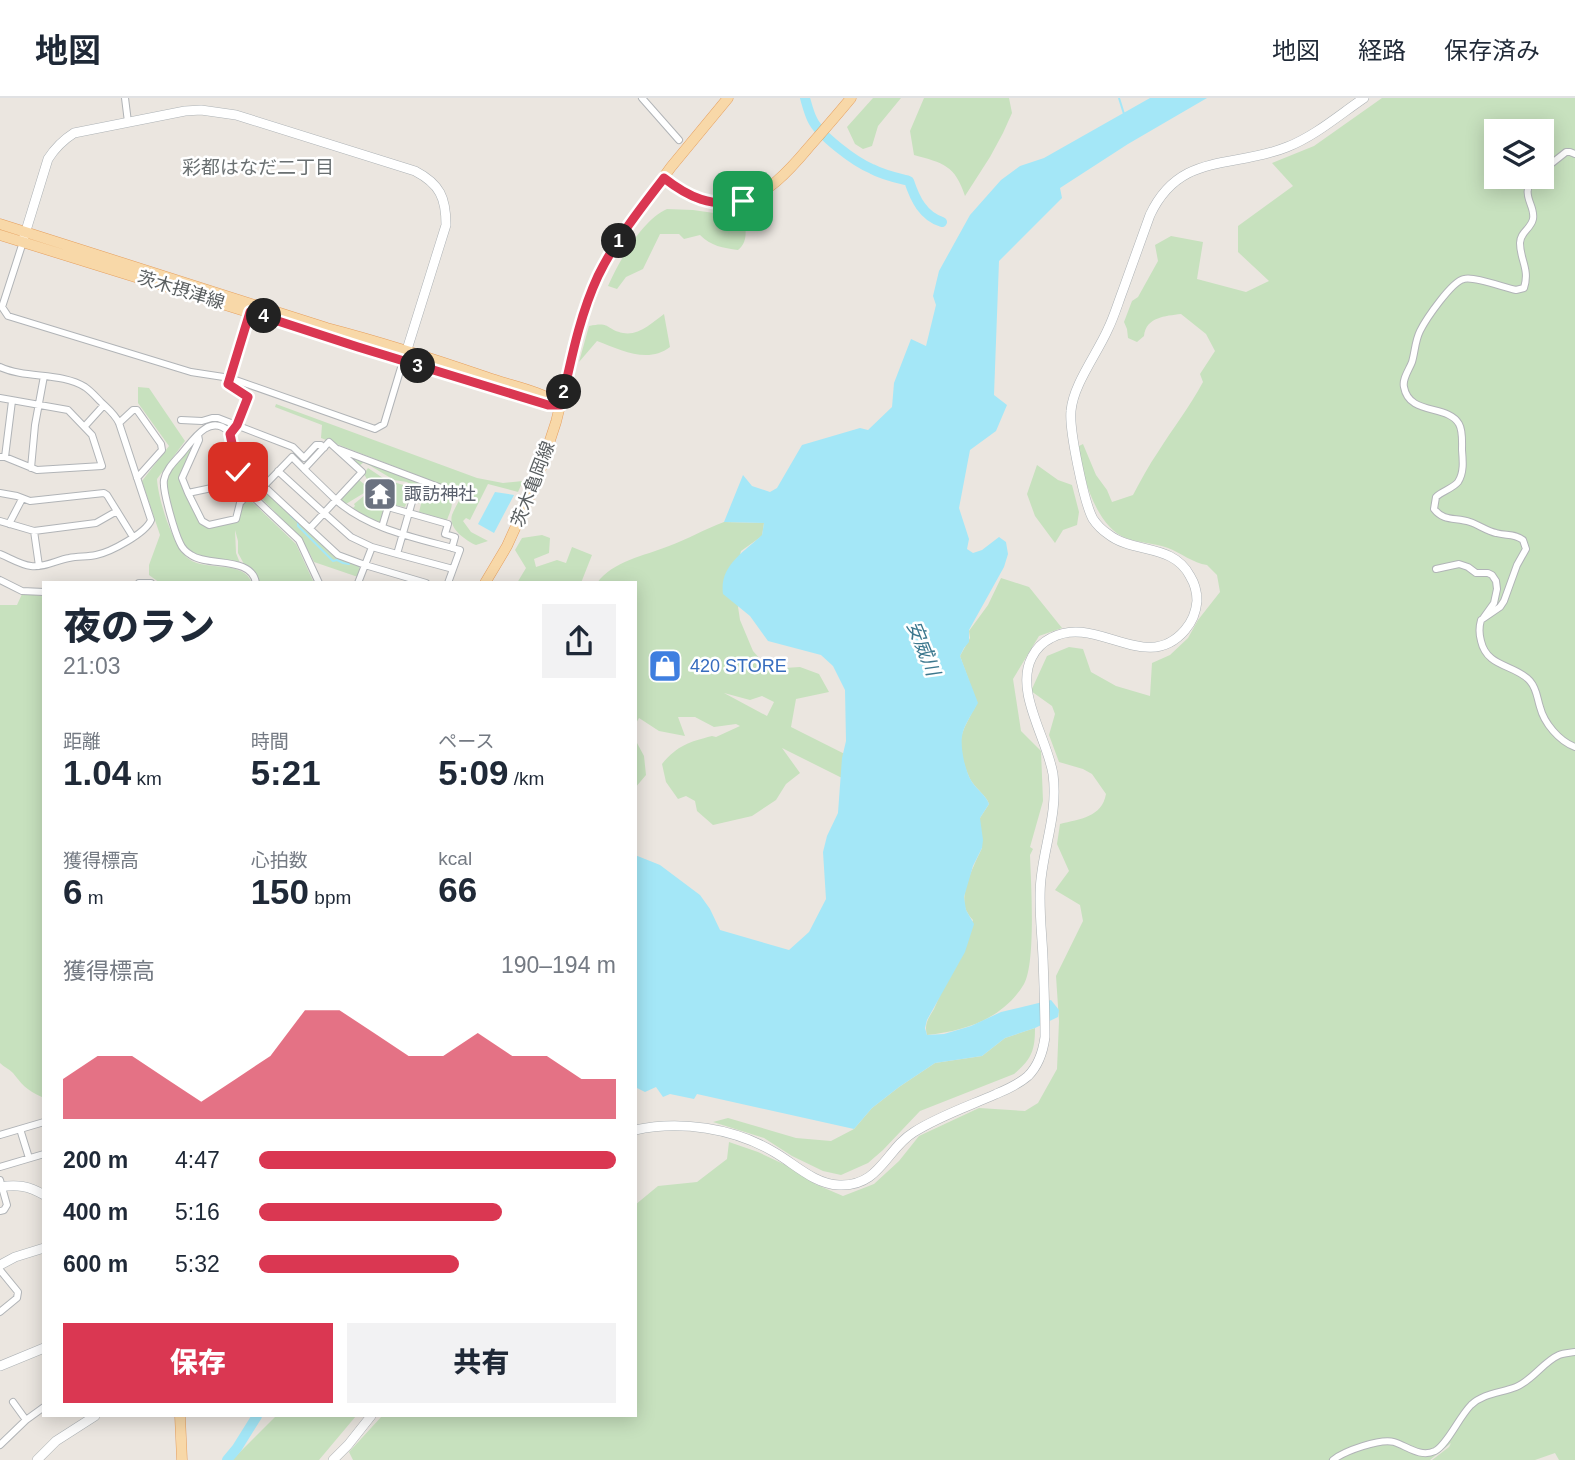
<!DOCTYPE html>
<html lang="ja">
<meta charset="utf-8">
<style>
body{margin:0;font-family:Arial,"Noto Sans JP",sans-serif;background:#f2f2f3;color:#1f2937;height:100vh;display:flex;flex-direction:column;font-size:26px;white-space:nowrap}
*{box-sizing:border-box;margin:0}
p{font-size:23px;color:#747a83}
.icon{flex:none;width:38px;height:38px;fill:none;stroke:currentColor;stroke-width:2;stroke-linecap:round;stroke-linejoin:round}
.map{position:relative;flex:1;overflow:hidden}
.details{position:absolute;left:42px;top:483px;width:595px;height:836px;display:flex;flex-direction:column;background:#fff;border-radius:0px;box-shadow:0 4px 18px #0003}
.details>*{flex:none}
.fabs{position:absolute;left:1484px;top:21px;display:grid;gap:14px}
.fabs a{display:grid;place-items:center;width:70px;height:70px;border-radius:0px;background:#fff;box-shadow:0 4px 18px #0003;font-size:35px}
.pin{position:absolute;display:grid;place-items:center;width:60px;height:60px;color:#fff;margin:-30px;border-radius:14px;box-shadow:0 4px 10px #0006}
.km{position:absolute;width:35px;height:35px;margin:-18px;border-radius:50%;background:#222;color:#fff;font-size:19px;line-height:35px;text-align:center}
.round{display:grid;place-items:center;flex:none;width:74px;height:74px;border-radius:0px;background:#f2f2f3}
.summary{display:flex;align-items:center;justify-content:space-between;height:119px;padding:0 21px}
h1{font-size:38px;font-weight:800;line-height:52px}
.figures{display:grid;grid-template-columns:repeat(3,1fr);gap:10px;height:119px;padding:7px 21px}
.figures div{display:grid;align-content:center}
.figures b{font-size:35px;font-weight:800}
.figures small{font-size:19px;font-weight:400}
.figures p{font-size:19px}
.chart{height:196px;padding:14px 21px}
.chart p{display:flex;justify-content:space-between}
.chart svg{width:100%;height:126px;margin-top:7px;fill:#da3752;opacity:.7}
.action{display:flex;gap:14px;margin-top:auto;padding:14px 21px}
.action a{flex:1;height:80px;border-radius:0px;background:#da3752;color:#fff;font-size:28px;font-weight:800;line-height:80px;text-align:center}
.action a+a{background:#f2f2f3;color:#1f2937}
ul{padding:0 21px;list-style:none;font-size:23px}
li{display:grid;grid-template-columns:112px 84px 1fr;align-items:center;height:52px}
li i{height:18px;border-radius:9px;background:#da3752}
header{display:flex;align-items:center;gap:42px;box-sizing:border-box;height:98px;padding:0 35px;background:#fff;border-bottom:2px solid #e0e1e3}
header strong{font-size:33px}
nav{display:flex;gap:38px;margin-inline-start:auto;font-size:24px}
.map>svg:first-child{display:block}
</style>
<header>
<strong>地図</strong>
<nav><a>地図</a><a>経路</a><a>保存済み</a></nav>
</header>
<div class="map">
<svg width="1575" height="1362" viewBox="0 0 1575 1362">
<rect width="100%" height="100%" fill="#ebe6e0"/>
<!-- green -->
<path fill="#c7e1be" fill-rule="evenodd" d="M873,0H901L878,28L872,48L863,51L855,46L847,29Z
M924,0H1009L1012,15L1003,35L990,59L965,98C955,67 943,65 914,57L910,33Z
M1382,0H1575V1362H1559L1555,1355L1535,1362H1432L1449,1349L1451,1345L1430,1362H353L349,1354L382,1318H635V1107L658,1088L697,1084L727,1061L729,1044L758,1054L792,1070L815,1086L843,1098L874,1086L899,1063L919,1038L979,1010L1025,1013L1038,1005L1057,971L1059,923L1056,878L1083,823L1080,807L1055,792L1069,773L1057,746L1060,726C1080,721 1102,719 1106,696L1092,676L1083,671L1059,664L1049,637L1055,616L1052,608L1031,593L1047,558L1069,549L1083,551L1091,574L1116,588L1150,598L1152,565L1170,557L1188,540L1198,522L1220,494L1217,477L1207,467C1193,465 1181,455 1168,450C1154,445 1139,445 1126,440C1096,429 1081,376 1079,348L1083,346L1096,377L1107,392L1112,404L1133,397C1141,382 1149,367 1158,354C1173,330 1189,310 1203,284L1200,276L1215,253L1206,236L1181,216C1165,218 1146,219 1144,238L1137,244L1128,240L1127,231L1124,224L1132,203L1138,199L1158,163L1155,147L1171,138L1203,144L1197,181L1246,194L1269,183L1238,154V128L1293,88L1272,65L1314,48ZM1496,33H1542V79H1496Z
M667,111L693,112L714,115L736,114L744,120C746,132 748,144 738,152C723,150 711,148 700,137L684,141L679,136H660L643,171L626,179L617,191L608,188C619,163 642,122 667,111Z
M664,216L670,249C648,266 621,252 597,243L579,264L589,228C611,223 605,231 623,235C639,238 653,224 664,216Z
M138,289L149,290L185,343L157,381C158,401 173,449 189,461C206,474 243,461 252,485H160L149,477V467L160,437L142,383L169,348L138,305Z
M276,306L477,380L503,385L523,383L518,394L488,386L470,422L466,420L463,423L471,434L488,443L476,447C465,442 448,430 452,417C455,409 460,402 463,395L321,340L322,327L275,309Z
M195,344L179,381L200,426L209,430L238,424L243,405L246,401H249L296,446L314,485H259L255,475L244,466L238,455V443L235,432L236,455L240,465L205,461L193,456L186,450L181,443L166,391C165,372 183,358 195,344Z
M239,354L246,359L249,375L337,459L359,467L360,472L358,479L314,464L302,441L247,386L242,377L237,357Z
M345,354L446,394C456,403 451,411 447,422L419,414L421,406L415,404L422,391L419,392L407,384L394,382L364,364L359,368Z
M1037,367L1058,382L1072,387L1079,414L1077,427L1063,432L1055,445L1035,418L1027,396Z
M368,370L383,380L385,386L389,382C398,387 407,386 415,393L409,405L406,406L405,409L387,406L380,426L365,419L353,410L355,408L354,406L365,397L364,395L346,406L340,401L358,381L365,387L368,383L364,376Z
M724,424L764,425L762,438L741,453L734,482L740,522L753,553L769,571L800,569L819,576L829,594L796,601L791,629L980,724V720L989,706C986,697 977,692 972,684C966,675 959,652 961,641C963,629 972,616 977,605L960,558L970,540L969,533L988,507L1001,480L1029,489L1062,530L1039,538L1013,581L1021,633L1041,653L1043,703L1030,749L1033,751L1030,757C1031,785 1036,865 1024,886C1003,921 965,933 927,937C924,926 928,921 934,911L973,822C970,819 968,816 966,812C959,796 975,765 982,750L782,650L800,675L786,686L776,702L752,718L713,727L697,713L695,703L686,698L678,701L666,684L662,666C678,647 689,644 712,638L716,639L740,628L736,626L714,629L695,619H678L685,638L659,633L639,620L635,627V485H597C613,463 644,458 669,448C688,441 705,431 724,424ZM724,595L750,602L762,598L774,604L767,618Z
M542,437L550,440L549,455L534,461L536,469L557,462L566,465L572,449L592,457L581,485H517L526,470L515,452L522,440Z
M22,496L44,498V1000C27,992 24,989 13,975C9,971 4,969 0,965V507H17Z
M637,645L644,658L646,677L635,690V647Z
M1035,930C1035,952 1032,961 1014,976L920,1013L883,1052L868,1065L841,1077L823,1073L792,1058L764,1040L713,1024L728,1020L796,1040L831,1043L854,1031L872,1010L899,989L935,965L982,958L1005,940Z
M276,1318H356L319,1362H232Z"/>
<!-- water -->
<path fill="#a4e7f7" d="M1150,0H1207L1128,46L1060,90L1062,100L999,163L994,297L1007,307L996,333L970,352L959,410L969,441L967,451L973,455L982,452L999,439L1006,444L1008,456L1004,469L969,532V544L964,550L960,558L978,605C964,630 958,634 964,663C966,670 968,678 972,684C977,692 986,697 989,706L980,720L983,742L982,750L973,768L964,799L966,812L974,826L965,854L927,922L925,930L927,937L944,936L971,928L1001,914L1051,902L1059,912L1058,919L1035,930L1005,940L982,958L935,965L899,989L872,1010L854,1031L697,996L694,1001L670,996L663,999L656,989L645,994L635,989V757L660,767L700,797L710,811L720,832L789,852L809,834L826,801L823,754L827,738L838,715L842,660L846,643L845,592L833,568L821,557L768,543L750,518L723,496C719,468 744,454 762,437L764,425L724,424L743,377L752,388L770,394L777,390L802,347L860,330L868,332L892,309L894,285L911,241L926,248L936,207L933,198L939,173L970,117L1001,82L1020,68L1044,60Z
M495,394L514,397L494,435L478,426Z"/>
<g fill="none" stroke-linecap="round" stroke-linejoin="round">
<!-- stream -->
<path stroke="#a4e7f7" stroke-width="2" d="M1119,0L1124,16
M291,418L298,424V428L333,463L337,462L343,465L349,466"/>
<!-- river -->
<path stroke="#a4e7f7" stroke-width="10" d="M805,0C807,7 809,15 812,21C819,37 855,64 872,71C883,77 897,80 909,83C915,101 923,118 942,124
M227,1362L237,1350L257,1318"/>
<defs>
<path id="street" d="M125,0L128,24
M642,0L679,42
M1542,73L1566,54H1570L1575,56
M1535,79C1518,96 1536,107 1533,121C1531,131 1520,134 1520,145C1520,162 1530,171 1524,190L1516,192C1505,190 1474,178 1464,181C1452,183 1426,221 1420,233C1415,243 1415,254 1412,264C1409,272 1402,281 1404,289C1409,318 1448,306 1459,326C1463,333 1462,345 1462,352C1463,363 1464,375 1458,384C1452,391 1442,393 1436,399L1434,411C1444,424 1456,419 1470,424C1479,427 1487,433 1496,435C1506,438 1514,435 1523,442L1526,451L1517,467L1504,503L1500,509L1481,522C1479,529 1479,536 1481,543C1487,570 1515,566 1530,583C1537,591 1537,600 1540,609C1544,625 1559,643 1575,649
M23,144L2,209L8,218L191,274L230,280L375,331L384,326L403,263
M0,269C26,281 61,274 85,289C91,293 96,299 101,304C107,310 115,316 119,325L151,422C146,435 111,454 96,457C87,459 78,458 69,460C57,462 44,470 31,468C21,467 10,460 0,456
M0,300L68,312L92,337L102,368L37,372L5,359H0
M181,322L202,323L212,320H218L293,349L304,360L316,347H321L324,350
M119,325L133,312H137L161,346L162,352L137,380
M85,328L104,307
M230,336L237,327L248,299L228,286L250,214
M338,351L460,397
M234,353H241L247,356L251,374L255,380L338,457L365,467L372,449L351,439L324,415L310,430
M5,359L12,303
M31,370L35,327L44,278
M278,373L324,415L336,402L304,371
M240,384L188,395L202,423L209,427L236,421L240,405L249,395
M264,388L292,359L304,371L329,344L362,374L336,402C370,432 417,440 460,452L448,485
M0,395L17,398L30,403L104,395L107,397L133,439
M188,395L182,380L199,342L198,337
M0,423L34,433L96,425L117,413
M9,426L22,401
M382,429L388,409L448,426L445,436L455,439L452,450
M34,433L39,468
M372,449L397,456L412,404
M397,456L453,471
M1436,471L1459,466L1468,469L1476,475H1488L1492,477L1496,483L1497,491L1494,505L1484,519
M0,482L22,493L44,494
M139,485H151
M256,485C252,458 208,469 191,457C186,454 182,450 180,445C175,435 162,392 164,382C166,371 175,363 182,355C193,342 209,316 228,333L240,384L249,395L299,442L319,485
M358,485L365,467L426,485
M20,1031L29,1060
M0,1037L44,1024
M0,1069L44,1056
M0,1082L7,1107L4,1112L0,1113
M0,1172L18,1194L17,1200L0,1214
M13,1304L26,1322
M0,1347L26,1322L44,1309
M1333,1362C1344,1353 1381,1340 1394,1344C1407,1348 1420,1360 1435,1353C1447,1347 1459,1319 1471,1307C1484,1295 1501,1295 1516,1289C1533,1282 1543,1264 1559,1257C1564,1255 1570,1255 1575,1254"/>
<path id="secondary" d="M24,139L48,61C55,50 63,42 74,35L185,13L201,12L236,17L415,73C440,86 446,100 446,127L405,258
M635,1032C680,1022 734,1030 774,1054C795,1066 814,1086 839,1087C880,1089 886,1051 914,1034C939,1018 969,1008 996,996C1008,991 1019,986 1028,978C1039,967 1043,954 1045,939C1045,913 1044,886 1043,860C1042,834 1038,806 1041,781C1045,744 1058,714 1053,676C1047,640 1014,593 1032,559C1036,551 1043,544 1051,540C1096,515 1146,578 1185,532C1192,524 1196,514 1197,503C1197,494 1195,486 1190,478C1173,445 1133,456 1108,436C1102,432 1097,427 1093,421C1084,405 1069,331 1071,313C1073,287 1097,256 1108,231C1114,219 1118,205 1123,192C1132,167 1141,142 1150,117C1180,53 1233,71 1287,49C1315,38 1339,17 1364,0
M0,1089C17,1086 29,1088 44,1097
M0,1167L15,1159L44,1150
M0,1268L44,1250
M37,1362L56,1343L95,1318
M333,1362L348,1347L371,1318"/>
<path id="primary" d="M664,81C728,128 764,103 809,49C823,33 837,17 851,0
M0,126L327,230C381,244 434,261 486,279C511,288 539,292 561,307
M0,137L548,307H560
M485,485L507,448L537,382L556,324L580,227L599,177L616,148L647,102L671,69L728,0
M180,1318L182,1362"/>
</defs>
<!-- street casing -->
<use href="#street" stroke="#b1b4b7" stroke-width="8"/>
<!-- secondary casing -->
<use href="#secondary" stroke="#adb2b5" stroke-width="10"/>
<!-- primary casing -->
<use href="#primary" stroke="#e59f5f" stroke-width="11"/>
<!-- street -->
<use href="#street" stroke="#fff" stroke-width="6"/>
<!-- secondary -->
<use href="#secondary" stroke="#fff" stroke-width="9"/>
<!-- primary -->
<use href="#primary" stroke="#f8d8a8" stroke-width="10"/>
</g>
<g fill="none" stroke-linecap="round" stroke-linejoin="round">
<defs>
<path id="route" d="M238,374L230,336L237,327L248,299L228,286L250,214L358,249L548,307H561C571,263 579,219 598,178C615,143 640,111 664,80C688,99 712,110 743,103"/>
</defs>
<!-- route casing -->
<use href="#route" stroke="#fff" stroke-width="14"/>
<!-- route -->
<use href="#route" stroke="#da3752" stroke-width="9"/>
</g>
<!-- icons -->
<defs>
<symbol id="temple-square" viewBox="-11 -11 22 22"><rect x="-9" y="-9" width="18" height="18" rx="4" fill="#6b7280" stroke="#fff"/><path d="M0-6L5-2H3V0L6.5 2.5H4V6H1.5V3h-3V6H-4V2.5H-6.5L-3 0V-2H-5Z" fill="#fff"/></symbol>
<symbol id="shop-square" viewBox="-11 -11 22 22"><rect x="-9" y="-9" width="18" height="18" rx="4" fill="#3f7fe0" stroke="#fff"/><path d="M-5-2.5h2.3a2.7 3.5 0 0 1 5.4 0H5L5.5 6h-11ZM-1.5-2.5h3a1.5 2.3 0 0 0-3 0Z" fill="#fff"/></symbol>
</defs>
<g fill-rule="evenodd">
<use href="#temple-square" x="361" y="377" width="38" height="38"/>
<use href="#shop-square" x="646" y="549" width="38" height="38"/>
</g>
<g text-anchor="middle" stroke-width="5" stroke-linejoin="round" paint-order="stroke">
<!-- street labels -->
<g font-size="18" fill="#595e60" stroke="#fff">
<text transform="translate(181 192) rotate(17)" y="6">茨木摂津線</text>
<text transform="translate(533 386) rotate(-69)" y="6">茨木亀岡線</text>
</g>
<!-- worship labels -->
<g font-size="18" fill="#5b616d" stroke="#fff" text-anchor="start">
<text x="404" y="402">諏訪神社</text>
</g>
<!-- shop labels -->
<g font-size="18" fill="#366cbe" stroke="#fff" text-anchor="start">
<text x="690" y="574">420 STORE</text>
</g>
<!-- neighbourhood labels -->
<g font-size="19" fill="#6a7072" stroke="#fff">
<text x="258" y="76">彩都はなだ二丁目</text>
</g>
<!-- water labels -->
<g font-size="19" font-style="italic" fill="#3c788e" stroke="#fff">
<text transform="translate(924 550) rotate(68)" y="7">安威川</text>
</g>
</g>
</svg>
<div class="fabs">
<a><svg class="icon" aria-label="layers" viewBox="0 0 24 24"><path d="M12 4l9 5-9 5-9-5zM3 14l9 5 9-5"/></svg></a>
</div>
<div class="pin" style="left:743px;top:103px;background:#1e9e55"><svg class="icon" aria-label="arrive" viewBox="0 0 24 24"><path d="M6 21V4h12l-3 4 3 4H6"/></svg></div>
<div class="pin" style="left:238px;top:374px;background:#d93025"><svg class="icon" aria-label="check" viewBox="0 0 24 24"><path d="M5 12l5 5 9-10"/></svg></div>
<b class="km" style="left:619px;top:143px">1</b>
<b class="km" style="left:564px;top:294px">2</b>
<b class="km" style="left:418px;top:268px">3</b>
<b class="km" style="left:264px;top:218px">4</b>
<section class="details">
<div class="summary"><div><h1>夜のラン</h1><p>21:03</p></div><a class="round"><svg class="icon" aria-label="share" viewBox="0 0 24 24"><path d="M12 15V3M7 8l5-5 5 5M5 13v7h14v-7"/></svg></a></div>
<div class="figures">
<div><p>距離</p><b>1.04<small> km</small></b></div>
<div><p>時間</p><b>5:21</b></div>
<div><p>ペース</p><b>5:09<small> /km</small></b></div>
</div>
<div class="figures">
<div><p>獲得標高</p><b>6<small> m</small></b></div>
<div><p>心拍数</p><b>150<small> bpm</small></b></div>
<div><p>kcal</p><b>66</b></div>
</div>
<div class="chart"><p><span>獲得標高</span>190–194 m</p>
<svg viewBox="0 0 160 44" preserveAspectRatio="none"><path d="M0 44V30L10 22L20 22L30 30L40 38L50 30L60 22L70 6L80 6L90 14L100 22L110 22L120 14L130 22L140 22L150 30L160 30V44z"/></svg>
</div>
<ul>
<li><b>200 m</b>4:47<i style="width:100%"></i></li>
<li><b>400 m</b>5:16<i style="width:68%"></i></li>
<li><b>600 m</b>5:32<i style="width:56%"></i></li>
</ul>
<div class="action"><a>保存</a><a>共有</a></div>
</section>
</div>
